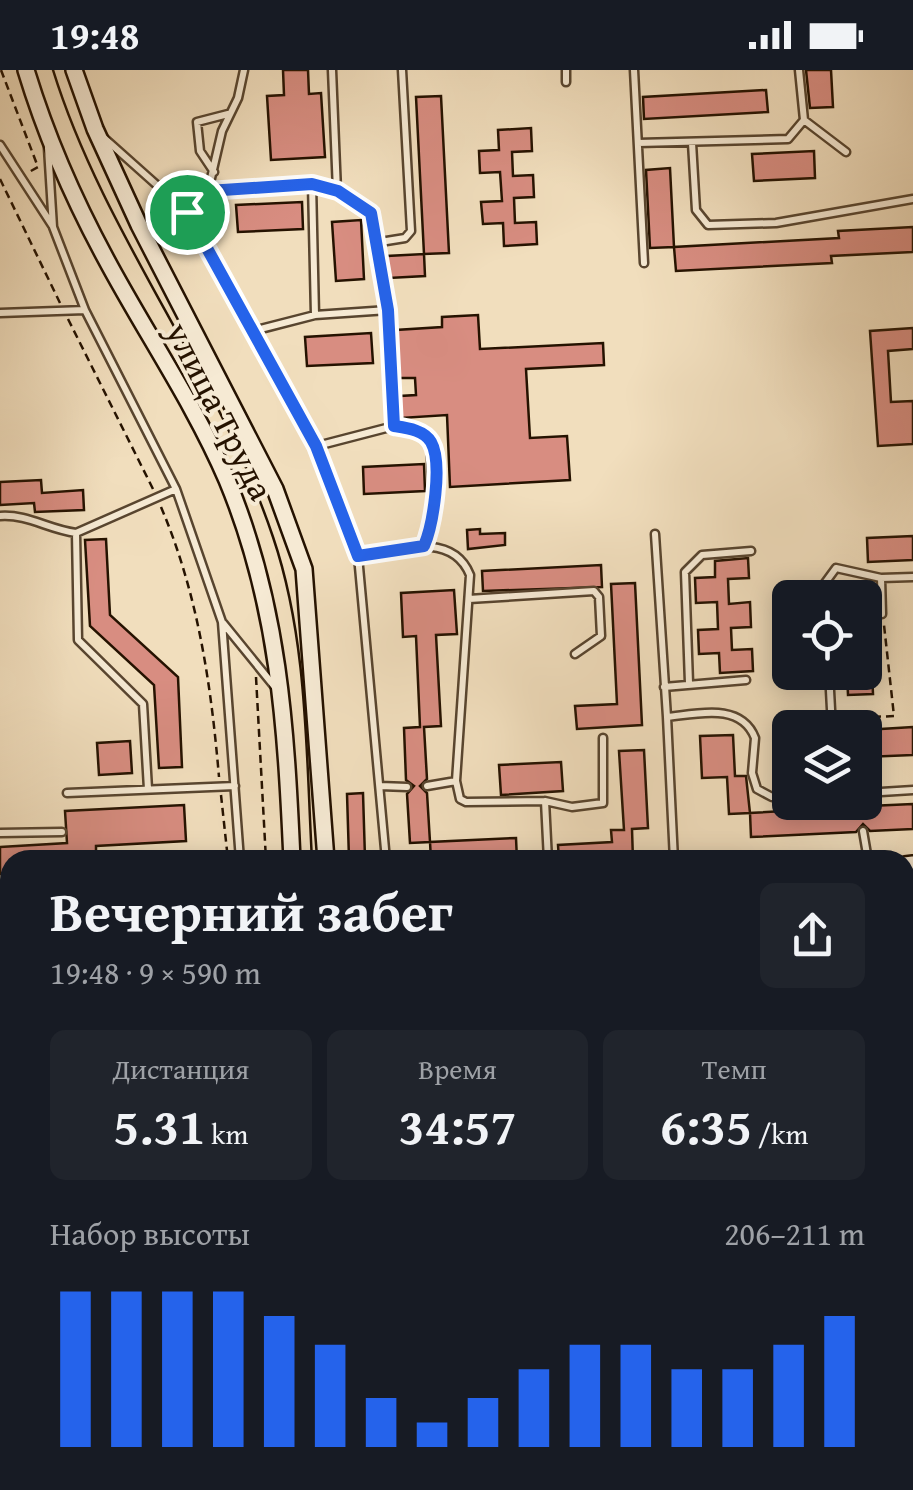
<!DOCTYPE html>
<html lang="ru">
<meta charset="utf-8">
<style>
body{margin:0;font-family:"Gentium Book Plus",serif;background:#20242c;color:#f1f3f6;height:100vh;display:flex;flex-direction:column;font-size:38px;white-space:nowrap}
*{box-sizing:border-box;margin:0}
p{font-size:32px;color:#9ea1a6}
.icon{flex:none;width:55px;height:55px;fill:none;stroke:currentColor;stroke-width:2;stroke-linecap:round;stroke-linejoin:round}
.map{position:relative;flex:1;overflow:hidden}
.sheet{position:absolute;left:0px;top:780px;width:915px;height:640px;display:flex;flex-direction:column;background:#171b24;border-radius:30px 30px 0 0;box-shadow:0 5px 25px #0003}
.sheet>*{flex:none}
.controls{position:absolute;left:772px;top:510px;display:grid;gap:20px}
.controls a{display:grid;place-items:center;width:110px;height:110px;border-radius:15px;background:#171b24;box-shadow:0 5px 25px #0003;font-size:50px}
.pin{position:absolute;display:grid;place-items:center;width:85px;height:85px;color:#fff;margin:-42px;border:5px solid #fff;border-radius:50%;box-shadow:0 2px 10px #0007}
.round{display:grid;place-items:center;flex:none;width:105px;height:105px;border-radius:15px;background:#20242c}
.headline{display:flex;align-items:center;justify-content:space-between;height:170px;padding:0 50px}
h1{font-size:55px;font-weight:800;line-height:75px}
.metrics{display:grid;grid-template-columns:repeat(3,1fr);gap:15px;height:170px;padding:10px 50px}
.metrics div{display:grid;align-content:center;border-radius:15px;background:#20242c;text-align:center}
.metrics b{font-size:50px;font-weight:800}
.metrics small{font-size:28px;font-weight:400}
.metrics p{font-size:28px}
.chart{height:280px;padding:20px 50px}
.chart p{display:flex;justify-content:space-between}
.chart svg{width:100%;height:180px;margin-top:10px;stroke:#2563eb;stroke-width:6}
.status{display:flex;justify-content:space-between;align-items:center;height:70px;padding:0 50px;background:#171b24;direction:ltr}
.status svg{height:28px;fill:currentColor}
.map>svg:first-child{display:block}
</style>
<div class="status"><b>19:48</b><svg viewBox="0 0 49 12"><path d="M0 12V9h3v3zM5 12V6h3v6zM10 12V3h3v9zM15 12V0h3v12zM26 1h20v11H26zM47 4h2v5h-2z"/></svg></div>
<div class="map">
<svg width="913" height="1420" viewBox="0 0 913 1420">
<rect width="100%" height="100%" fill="#f1debd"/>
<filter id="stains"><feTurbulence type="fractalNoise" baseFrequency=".002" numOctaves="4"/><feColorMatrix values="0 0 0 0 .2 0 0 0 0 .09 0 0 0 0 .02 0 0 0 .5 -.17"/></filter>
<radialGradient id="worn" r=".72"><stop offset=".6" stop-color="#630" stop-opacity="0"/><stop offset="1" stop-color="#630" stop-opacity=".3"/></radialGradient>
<!-- building -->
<path fill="#d88d81" stroke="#251200" stroke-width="2.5" d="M283,0H308L309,24L321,23L325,87L271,90L267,26L284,25Z
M806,0H831L833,37L810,38Z
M766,20L768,42L644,49L643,27Z
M441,26L449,183L424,184L416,27Z
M531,58L532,81L512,82L513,106L533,105L534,127L514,128L515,153L536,152L537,174L504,176L503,153L483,154L481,132L502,131L500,102L480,103L479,81L499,80L498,60Z
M814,81L815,108L754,111L752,84Z
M670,98L674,177L650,178L646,100Z
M302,132L303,159L238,162L236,135Z
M361,150L364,209L336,211L332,152Z
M913,157V182L831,186L832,193L676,201L674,177L839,168L838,161Z
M424,184L425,206L389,208L387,186Z
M478,245L480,279L603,273L604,295L526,299L530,368L567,366L570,410L450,417L447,345L401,348L400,326L416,325L415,308H399L396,260L442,257V247Z
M913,258V279L888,281L891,332L913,331V374L878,376L870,261Z
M371,263L373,293L307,296L305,267Z
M424,394L425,421L364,424L363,397Z
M41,410L42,423L83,420L84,440L35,442L34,433L0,435V412Z
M480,459V464L505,463V475L468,479L467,460Z
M913,466V490L868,492L867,468Z
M106,469L110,545L178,607L182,697L159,698L154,615L90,556L85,470Z
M748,488L749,508L728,509L729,534L750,532L751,557L731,558L732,580L752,579L753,601L720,603L719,583L699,584L698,560L718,559L717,532L696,533L695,508L715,507V491Z
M601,495L602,517L483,521L482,501Z
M635,513L642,655L577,659L575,636L617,634L611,514Z
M454,520L457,564L436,565L441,656L424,657L427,709L420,716L427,723L430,772L410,773L407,724L414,716L406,710L404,658L420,657L416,566L403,567L401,523Z
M847,602H872L873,624L848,625Z
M913,657V685L865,687V660Z
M733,665L735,706H746L750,743L729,744L727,707L702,708L700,666Z
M130,671L132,703L99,705L97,673Z
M644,680L648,758L632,759L633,790H559L558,775L612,772L611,760H624L619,681Z
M561,692L563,721L501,725L499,695Z
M363,723L365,788L349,789L347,724Z
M913,734V759L870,761L863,754L856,762L751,767L750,743L855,737L863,744L869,736Z
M184,735L186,771L96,776V786L10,790V803L0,804V777L67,773L65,741Z
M516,768L517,790H431L430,772Z"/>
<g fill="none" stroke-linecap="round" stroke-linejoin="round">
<defs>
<path id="lane" d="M244,0L238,28L222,61L208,121L312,114L337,121L332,0
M566,0V12
M634,0L644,193
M804,50L846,82
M103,67L187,142L316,376L358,486L386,790
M638,73L788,69L804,50L799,0
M692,73L696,140L708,155L776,153L913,129
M0,75L52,155
M48,78L53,157L85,240L176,419L222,552L240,790
M214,102L200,81L197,52L228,44
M312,114L315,245
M338,121L371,143L388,240
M187,142L208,121
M374,173L405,168L411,161L402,0
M0,243L85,240
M249,262L315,245L388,240L394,356
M317,376L394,356L430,369L434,445L424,476
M0,446C28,444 47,459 76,463L78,570L143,634L148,719
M76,463L176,419
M655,464L667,647
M358,486C395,480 452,460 470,505L456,711L460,729L466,732L545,731
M825,528V513L836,498L881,508
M469,529L594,521L599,527L601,566L575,584
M882,544L881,508L913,507
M223,553L275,617
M829,602L832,658
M689,613L685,502L702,485L751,481
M664,617L746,610
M831,650L865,648
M380,716L407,717
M427,716L456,711
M67,723L235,716
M865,723L913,720
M862,737V732
M863,761L868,790
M0,763L62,762
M548,790L545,731L572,737L603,733V668
M674,790L667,647C697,644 741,632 755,668L752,703L757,719L772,727L790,726
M0,983L10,971
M905,1066L913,1065
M0,1085L10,1075
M905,1114L913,1113
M905,1283L913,1282
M65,1410V1420
M145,1410L146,1420
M292,1410V1420
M413,1410L414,1420
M760,1410L761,1420
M0,1411L43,1410
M427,1420L446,1414H539V1410"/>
<path id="street" d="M0,1175H10
M0,1326H10"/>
<path id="secondary" d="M26,0C46,66 73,128 106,189C145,262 194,333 227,410C279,535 286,657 292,790
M74,0L95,59L139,155L275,419L304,499L326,790
M905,795L913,794
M0,847H10
M905,1181L913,1180
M905,1220L913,1219
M0,1231H10
M0,1269L10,1268
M329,1410V1420
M364,1410L365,1420"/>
</defs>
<!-- lane casing -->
<use href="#lane" stroke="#58452f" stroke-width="11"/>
<!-- street casing -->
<use href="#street" stroke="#58452f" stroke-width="16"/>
<!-- secondary casing -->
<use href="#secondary" stroke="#251200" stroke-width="20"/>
<!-- path -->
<path stroke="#251200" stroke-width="2.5" stroke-dasharray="8 5" stroke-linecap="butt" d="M1,0L38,97L29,102
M0,109L60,233
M68,249L154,421
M161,437C198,524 211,614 219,707
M256,607L266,790
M873,647L894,646L884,555
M221,725L228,790
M0,831H10
M905,841H913
M905,1249L913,1248
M905,1306L913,1305
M384,1410L385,1420"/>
<!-- lane -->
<use href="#lane" stroke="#f6ead4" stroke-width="6"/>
<!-- street -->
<use href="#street" stroke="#f6ead4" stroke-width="11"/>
<!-- secondary -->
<use href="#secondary" stroke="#f6ead4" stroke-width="15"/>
<!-- tram -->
<path stroke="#251200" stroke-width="2.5" d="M53,0C104,165 218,303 273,467C308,570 306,683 312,790
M905,1197H913
M0,1252H10
M343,1410L344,1420"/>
</g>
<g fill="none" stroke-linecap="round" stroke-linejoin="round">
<defs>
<path id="route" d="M312,114L338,121L371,143L388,240L394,356C407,358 424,360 431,372C443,393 433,455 424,476L358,486L316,376L187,142L208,121Z"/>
</defs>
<!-- route casing -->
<use href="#route" stroke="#fff" stroke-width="20"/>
<!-- route -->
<use href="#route" stroke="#2563eb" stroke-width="12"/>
</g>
<g text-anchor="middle" stroke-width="8" stroke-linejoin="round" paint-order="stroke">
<!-- street labels -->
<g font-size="35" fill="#251200" stroke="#f6ead4">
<text transform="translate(220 341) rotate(63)" y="12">улица Труда</text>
</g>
</g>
<rect width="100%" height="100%" filter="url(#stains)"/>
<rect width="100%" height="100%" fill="url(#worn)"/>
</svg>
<div class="controls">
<a><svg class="icon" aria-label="locate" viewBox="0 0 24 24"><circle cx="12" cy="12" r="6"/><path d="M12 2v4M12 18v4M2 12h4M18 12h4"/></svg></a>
<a><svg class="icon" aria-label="layers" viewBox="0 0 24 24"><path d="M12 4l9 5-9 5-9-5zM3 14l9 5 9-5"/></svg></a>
</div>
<div class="pin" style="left:187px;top:142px;background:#1e9e55"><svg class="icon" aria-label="arrive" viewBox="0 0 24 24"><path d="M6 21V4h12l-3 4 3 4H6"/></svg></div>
<section class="sheet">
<div class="headline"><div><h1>Вечерний забег</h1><p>19:48 · 9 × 590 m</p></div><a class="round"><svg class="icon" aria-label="share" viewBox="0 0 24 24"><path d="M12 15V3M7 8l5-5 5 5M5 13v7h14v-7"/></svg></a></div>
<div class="metrics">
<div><p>Дистанция</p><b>5.31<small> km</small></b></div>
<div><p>Время</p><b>34:57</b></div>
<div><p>Темп</p><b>6:35<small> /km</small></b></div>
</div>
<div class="chart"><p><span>Набор высоты</span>206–211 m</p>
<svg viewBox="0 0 160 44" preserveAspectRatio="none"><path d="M5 44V6M15 44V6M25 44V6M35 44V6M45 44V12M55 44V19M65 44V32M75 44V38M85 44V32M95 44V25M105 44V19M115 44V19M125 44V25M135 44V25M145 44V19M155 44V12"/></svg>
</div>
</section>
</div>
